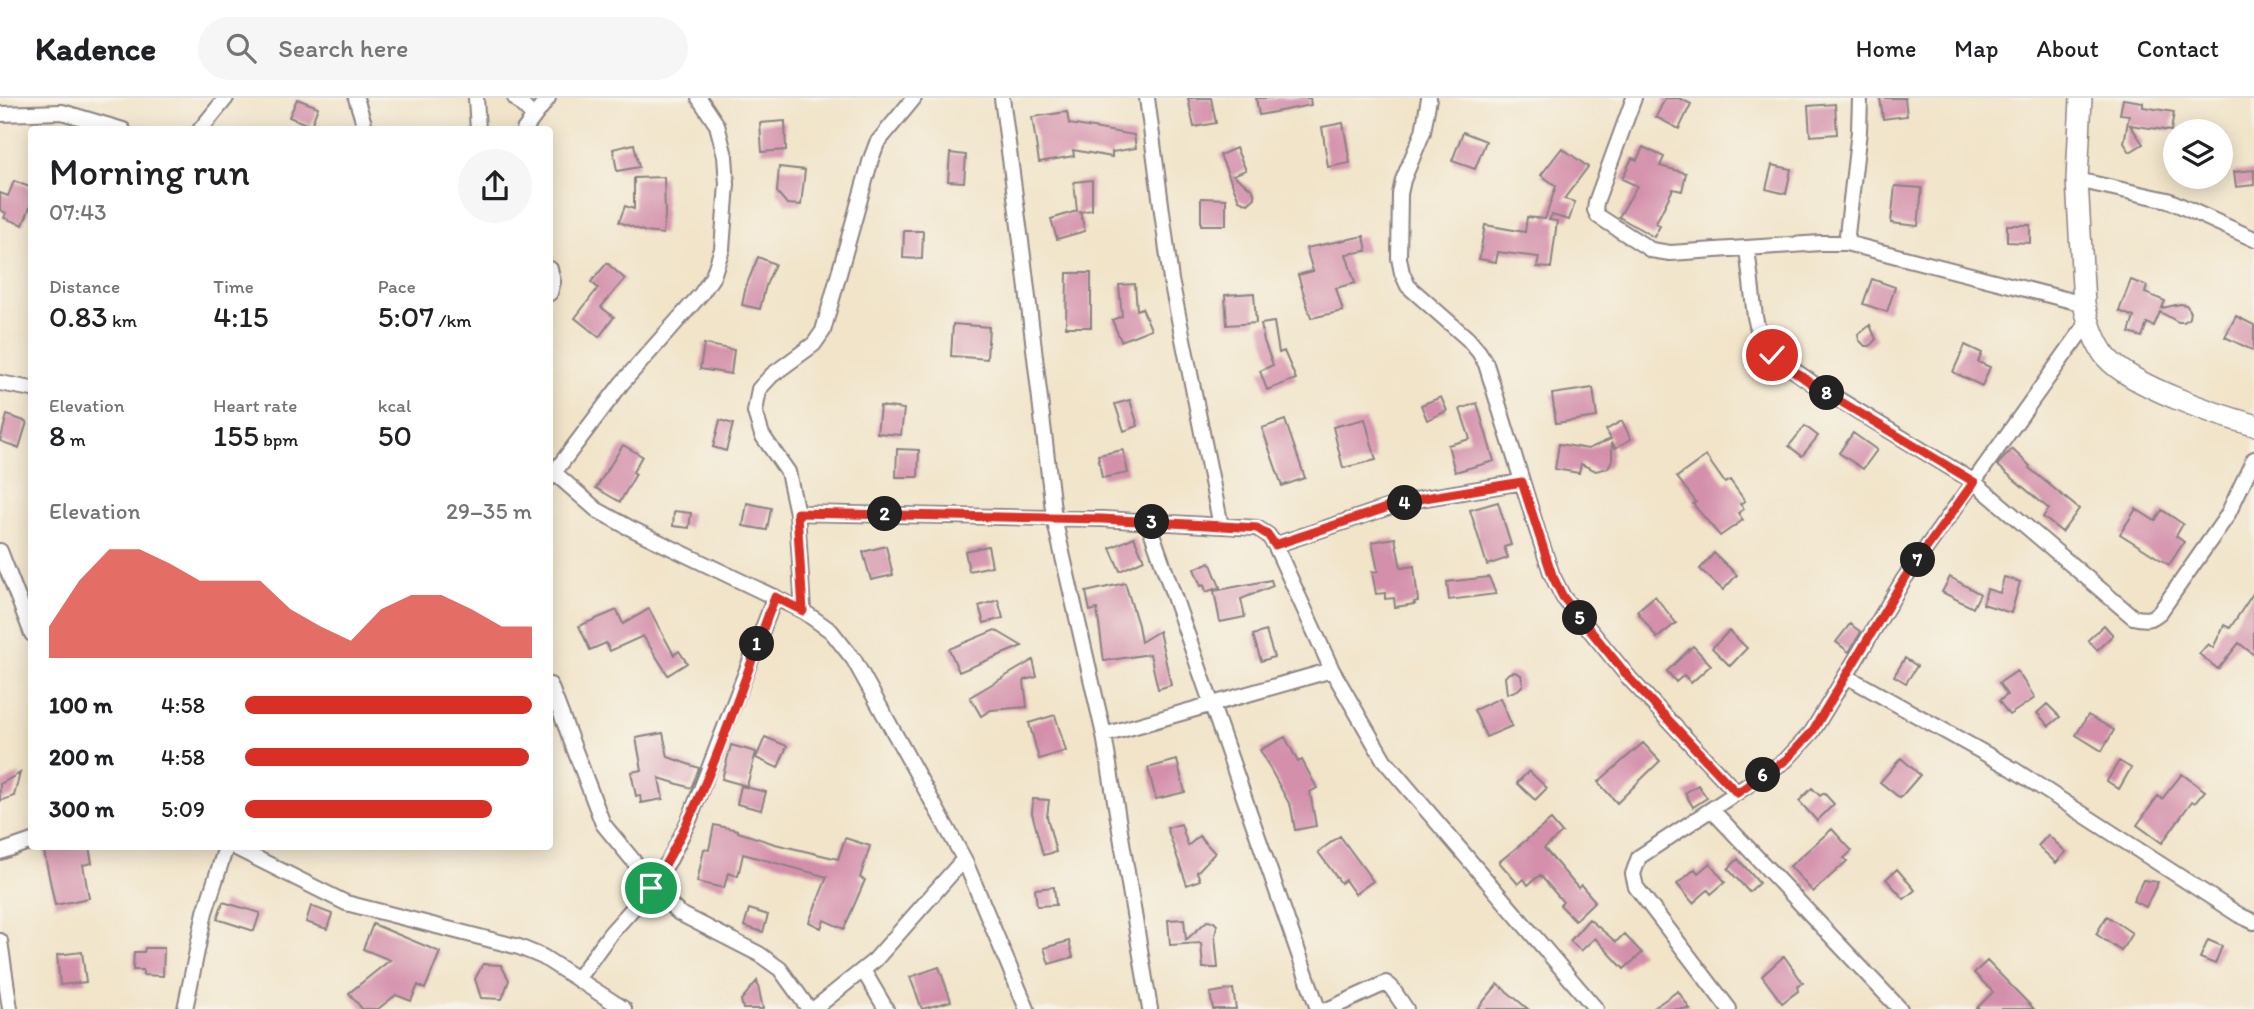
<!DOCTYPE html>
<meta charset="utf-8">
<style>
body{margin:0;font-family:Itim,sans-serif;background:#f6f6f6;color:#202124;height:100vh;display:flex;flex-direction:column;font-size:26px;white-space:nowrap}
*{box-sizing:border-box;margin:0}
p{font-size:23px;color:#757577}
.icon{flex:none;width:38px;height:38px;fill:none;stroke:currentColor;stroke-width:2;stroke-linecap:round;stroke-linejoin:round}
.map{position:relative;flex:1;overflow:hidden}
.details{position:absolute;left:28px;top:28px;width:525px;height:724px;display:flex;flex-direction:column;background:#fff;border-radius:7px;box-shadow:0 4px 18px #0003}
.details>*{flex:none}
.buttons{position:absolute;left:2163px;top:21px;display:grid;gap:14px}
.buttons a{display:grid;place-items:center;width:70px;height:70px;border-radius:50%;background:#fff;box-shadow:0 4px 18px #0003;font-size:35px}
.pin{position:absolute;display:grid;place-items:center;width:60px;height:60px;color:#fff;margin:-30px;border:4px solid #fff;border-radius:50%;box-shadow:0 2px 7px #0007}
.km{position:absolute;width:35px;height:35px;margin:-18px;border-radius:50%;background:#222;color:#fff;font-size:19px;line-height:35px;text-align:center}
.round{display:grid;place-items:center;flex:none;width:74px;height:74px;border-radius:37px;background:#f6f6f6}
.summary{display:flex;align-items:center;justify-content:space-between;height:119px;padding:0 21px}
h1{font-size:38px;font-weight:600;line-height:52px}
.figures{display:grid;grid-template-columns:repeat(3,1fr);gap:10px;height:119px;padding:7px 21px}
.figures div{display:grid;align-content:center}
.figures b{font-size:30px;font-weight:600}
.figures small{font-size:19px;font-weight:400}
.figures p{font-size:19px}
.chart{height:196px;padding:14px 21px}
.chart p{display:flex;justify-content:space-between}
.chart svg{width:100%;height:126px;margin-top:7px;fill:#d93025;opacity:.7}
ul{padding:0 21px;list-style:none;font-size:23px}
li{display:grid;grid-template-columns:112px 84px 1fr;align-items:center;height:52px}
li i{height:18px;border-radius:9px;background:#d93025}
header{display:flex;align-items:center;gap:42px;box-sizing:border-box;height:98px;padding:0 35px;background:#fff;border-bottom:2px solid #e0e0e0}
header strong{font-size:33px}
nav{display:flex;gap:38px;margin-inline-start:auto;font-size:24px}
.search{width:490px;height:63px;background:#f6f6f6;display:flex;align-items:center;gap:18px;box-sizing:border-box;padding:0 24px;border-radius:38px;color:#757577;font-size:26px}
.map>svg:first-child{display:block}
</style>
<header>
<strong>Kadence</strong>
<div class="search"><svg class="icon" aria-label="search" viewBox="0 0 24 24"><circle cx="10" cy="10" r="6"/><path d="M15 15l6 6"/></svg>Search here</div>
<nav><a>Home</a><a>Map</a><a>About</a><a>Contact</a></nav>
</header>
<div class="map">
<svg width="2254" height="911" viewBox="0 0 2254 911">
<rect width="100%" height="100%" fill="#f7f3e8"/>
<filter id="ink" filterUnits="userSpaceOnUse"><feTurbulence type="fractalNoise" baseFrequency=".0143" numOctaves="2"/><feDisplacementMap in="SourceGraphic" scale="14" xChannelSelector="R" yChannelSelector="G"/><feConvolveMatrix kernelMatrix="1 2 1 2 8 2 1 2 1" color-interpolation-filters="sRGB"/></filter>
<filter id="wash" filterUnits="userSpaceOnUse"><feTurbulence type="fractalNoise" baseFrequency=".00686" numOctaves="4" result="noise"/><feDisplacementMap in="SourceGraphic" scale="28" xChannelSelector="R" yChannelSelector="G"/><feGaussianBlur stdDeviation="1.57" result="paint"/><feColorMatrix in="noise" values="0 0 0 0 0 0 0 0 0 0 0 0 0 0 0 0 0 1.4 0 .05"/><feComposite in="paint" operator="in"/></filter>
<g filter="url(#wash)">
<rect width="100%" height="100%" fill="#f1e4c9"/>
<g id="blocks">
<!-- building -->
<path fill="#d490ab" d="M1188,0H1211L1216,25L1194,29Z
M1256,0H1310L1311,7L1259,17Z
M1665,0H1679L1691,6L1679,31L1656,19Z
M1880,0H1905L1907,18L1883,21Z
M297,1L318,9L311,28L289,19Z
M2123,1L2143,4V9L2174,14L2171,33L2130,27L2143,46L2130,54L2124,45L2129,17L2120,16Z
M1835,6L1837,36L1810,38L1808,8Z
M1067,14L1069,26L1134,37L1136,50L1112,54V59L1073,52L1074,58L1039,64L1032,19Z
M785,23L786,52L762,54L760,25Z
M1343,25L1350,65L1328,69L1322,29Z
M1463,34L1486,43L1475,71L1452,63Z
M634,46L639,69L617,73L613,51Z
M1643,49L1664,59L1660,68L1686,75L1682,93L1673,91L1656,125L1660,128L1654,139L1619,119L1637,88L1622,81L1632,60L1637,62Z
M1236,50L1246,72L1233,77L1253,92L1255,100L1248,106L1239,102L1220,57Z
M1562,50L1588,69L1564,101L1575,104L1569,122L1552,117L1549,122L1557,123L1551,170L1537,169L1539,159L1498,154L1496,164L1479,161L1485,127L1525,134L1527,119L1545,121L1556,88L1541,77Z
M950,55L966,57L964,84L948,83Z
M1772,67L1791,71L1786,96L1766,91Z
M779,69L805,72L801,107L787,106L777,94Z
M2254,72V87L2236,89L2234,74Z
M664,79L665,117L663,136L646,134L619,124L625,108L634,111V80Z
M1092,82V112L1080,114L1085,133L1057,141L1051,121L1077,113L1074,84Z
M14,83L32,90V104L23,127L4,120L6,115L0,112V95L8,98Z
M1895,88L1922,90L1918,128L1891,125Z
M1201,100L1226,101V127H1201Z
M2007,127H2030V145L2007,144Z
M904,133H923L922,161L903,160Z
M1364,138L1367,153L1346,156L1355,185L1336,190L1343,213L1311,220L1298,177L1313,173L1306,150Z
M758,159L775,166L766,187L760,211L742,207L746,188Z
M607,165L625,181L601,209L614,219L599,239L575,220L598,190L591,184Z
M1067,175H1091V229H1066Z
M1872,181L1895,189L1887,214L1863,206Z
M2131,182L2147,188L2145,195L2165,203L2162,210L2180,206L2186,207L2190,212L2189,220L2184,224H2178L2160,214L2154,228L2147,225L2142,239L2129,235L2134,219L2119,213Z
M1135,186L1137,212L1142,210L1151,231L1121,243L1112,222L1122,218L1119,187Z
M1254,195L1256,225L1227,227L1225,197Z
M2236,218L2254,227V253L2225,239Z
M1274,224L1279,255L1284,253L1296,281L1267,292L1260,273L1273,267L1264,243L1261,226Z
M953,226L989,229L987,261L951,258Z
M1870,227L1876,241L1870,248H1865L1859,242L1858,237Z
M704,246L734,252L731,276L700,271Z
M1965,247L1982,255L1978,264L1990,269L1982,288L1953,274Z
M1593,290L1597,319L1556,325L1552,296Z
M1441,299L1447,313L1427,322L1421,307Z
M1130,302L1138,328L1124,333L1115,306Z
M1477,305L1494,363L1455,374L1448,347L1470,341L1460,311Z
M880,308L904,311L901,337L877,335Z
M7,317L27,324L19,350L0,343Z
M1365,321L1376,362L1343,370L1333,329Z
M720,322L733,326L726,353L713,349Z
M1285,322L1305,380L1282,388L1262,330Z
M1622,323L1631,341L1615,350L1612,344V362L1608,370L1596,373L1581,366L1579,375L1555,371L1559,346L1588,351L1611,341L1606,332Z
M1805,328L1818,338L1802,358L1789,348Z
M1853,335L1877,352L1863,371L1839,355Z
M623,347L642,358L633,374L636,376L620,404L596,390Z
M897,351L919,352L918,379H896Z
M2012,351L2030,368L2029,370L2079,411L2062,434L2043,419L2049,411L1997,367Z
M1123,352L1128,375L1102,380L1098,357Z
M1706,358L1725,385L1730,382L1745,403L1740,406L1744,411L1738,415L1743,422L1720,438L1693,406L1696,404L1677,379Z
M1498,404L1511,447L1504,449L1508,460L1487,467L1470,412Z
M747,405L771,410L767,432L743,428Z
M2136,411L2155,423L2162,412L2183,426L2176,438L2184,444L2169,467L2120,436Z
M674,413L691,415L689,430L673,428Z
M1134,439L1144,462L1120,473L1110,450Z
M1395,440L1401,470L1414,468L1418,503L1414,504L1415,506L1395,509L1394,500L1385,501V495L1376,496L1372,474L1378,473L1372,444Z
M886,448L893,477L871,482L863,454Z
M988,448L992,468L969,473L965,453Z
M1714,455L1737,477L1723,492L1700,471Z
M1210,464L1220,489L1206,494L1204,487L1201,488L1194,471Z
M1489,479L1496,496L1449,502L1447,484Z
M1950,479L1980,496L1973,510L1942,494Z
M2004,479L2020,484L2011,515L1983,506L1987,491L2000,495Z
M1271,482L1273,488L1241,501L1245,519L1220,524L1214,493Z
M1125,485L1138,527L1141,544L1159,533L1171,587L1158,591L1150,556L1104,563L1097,511L1090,513L1086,494Z
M2254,494V557L2239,545L2218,571L2199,556L2208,546L2213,550L2224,527L2230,530Z
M1655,498L1676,525L1657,540L1637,513Z
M998,502L1003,520L984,525L979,508Z
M649,511L674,557L679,553L687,565L668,577L643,538L610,553L606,545L590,552L579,528L617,512L623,526Z
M1850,526L1861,534L1849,554L1836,544Z
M2104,527L2113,537L2097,552L2088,542Z
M995,532L1022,548L959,574L949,551Z
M1266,533L1274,559L1261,563L1253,537Z
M1729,533L1747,550L1730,568L1712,550Z
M1693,548L1711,567L1691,585L1684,577L1676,584L1667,573Z
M1905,560L1917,568L1906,585L1894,578Z
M1033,562L1037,579L1024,582L1027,609L991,612L981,618L970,599Z
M2017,573L2035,600L2009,617L1999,603L2007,597L1999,585Z
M1515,574L1521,577L1523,587L1518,592L1507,596L1505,579L1509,575Z
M1500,600L1512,628L1486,639L1474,612Z
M2047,606L2060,619L2049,628L2037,615Z
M1055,617L1066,653L1039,661L1029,625Z
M2088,617L2114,632L2102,653L2076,637Z
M663,635L668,659L699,670L691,690L659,680L663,701L641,705L640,697L636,698L631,674L642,672L636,640Z
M765,639L787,648L778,670L756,660Z
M1285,639L1298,664L1302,662L1317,690L1310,694L1316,728L1295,732L1291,709L1260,652Z
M1643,645L1660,663L1617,705L1598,684Z
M731,647L756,654L747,688L722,681Z
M1901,660L1920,677L1900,700L1880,684Z
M1177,662L1185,694L1156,701L1148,670Z
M2119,663L2131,670L2119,691L2107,683Z
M1529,673L1547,690L1535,702L1517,685Z
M20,675L14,698L0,703V686Z
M2182,676L2205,693L2195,705L2192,703L2162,745L2137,727L2158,698L2162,701Z
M1698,687L1707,700L1693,709L1685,695Z
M741,688L766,694L761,712L737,706Z
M1812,690L1820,698L1824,695L1834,706L1817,723L1799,703Z
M1033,701L1049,702L1047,719L1056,754L1043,757L1032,715Z
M1551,722L1562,735L1544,750L1578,790L1581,787L1595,803L1575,822L1560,807L1563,804L1540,777L1528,787L1524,781L1518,786L1499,764Z
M1181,726L1188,748L1199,738L1215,755L1197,774L1200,782L1187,787L1167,730Z
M714,727L738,732V734L775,746L838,761L845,740L870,748L860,780L865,782L844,831L824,822L821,830L809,824L827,779L743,756L738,778L728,775L724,790L697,784L704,751L709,752Z
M1832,731L1852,753L1844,760L1847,763L1813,794L1790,768Z
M2048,737L2066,754L2056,765L2038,748Z
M1340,738L1373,783L1355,796L1345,782L1341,785L1318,754Z
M43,749H89L92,765L83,767L89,800L55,807Z
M1738,761L1759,785L1749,794L1728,771Z
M1710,765L1725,784L1711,796L1708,792L1693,805L1677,786L1695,771L1698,775Z
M1897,771L1915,792L1904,801L1886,781Z
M2143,782L2158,784L2146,809L2133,803Z
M1054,789L1056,807L1037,808L1035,791Z
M223,804L260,815L254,833L217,821Z
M311,808L332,816L327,831L306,824Z
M749,811L768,817L763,834L744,828Z
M2107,818L2132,835L2121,853L2096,836Z
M1184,821L1186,842L1207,823L1214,824L1217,827L1215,838L1218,870H1203L1201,845L1170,847L1168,822Z
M1589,821L1616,844L1624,836L1642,855L1624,871L1595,840L1581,853L1570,843Z
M373,826L440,854L425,891L418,887L411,903L396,897L378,911H362L349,895L390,862L363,851Z
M2208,842L2222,848L2215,866L2200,860Z
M1069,843L1073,859L1049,866L1044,850Z
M145,850H164L163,878L143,877V872H133L134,854H144Z
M82,854L86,884L60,887L57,857Z
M1784,858L1803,885L1797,889L1798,893L1782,905L1762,878Z
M1987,863L2034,911H1976L1993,894L1974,875Z
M483,866L501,867L509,882L502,901L481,900L475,881Z
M939,869L951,903L922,911L910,879Z
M757,883L763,911H743L741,902Z
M1498,886L1528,911H1477Z
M1233,891L1236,911H1213L1210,895Z
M1678,893L1690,911H1652Z"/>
</g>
</g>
<g filter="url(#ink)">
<use href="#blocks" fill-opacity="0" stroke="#8a8382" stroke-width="2"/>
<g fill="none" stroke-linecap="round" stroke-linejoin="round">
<defs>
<path id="street" d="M356,0L366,32
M476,0L478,32
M515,0L533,18
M1002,0L1024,166L1054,420L1104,637L1150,911
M1147,0L1171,182L1221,428
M1429,0L1423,34L1403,82L1400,96L1399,160L1402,175L1408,188L1468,241L1479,254L1486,266L1538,435L1552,477L1563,499L1630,581L1737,695
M1634,0L1596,104L1595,112L1598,118L1651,152L1670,155L1821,145H1846L2084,206
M0,16L62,14L123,32
M200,32L226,0
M524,32L548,0
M2077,82L2168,102L2254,141
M1846,145L1859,33L1860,0
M1747,150L1755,219L1760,240L1772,257L1815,287L1974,384L2133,519C2145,522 2151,522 2160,514L2227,418L2254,361
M550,171L553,184L550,195
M0,285L32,291
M550,371L597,412L628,429L803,513L831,533L854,562L964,761L1027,911
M550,380L622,285L701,196L713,178L722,151L727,86L725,58L717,27L699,0
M797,415L1102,421L1257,430L1268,437L1275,447L1332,572L1384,662L1596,911
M1148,424L1318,911
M1275,447L1392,408L1425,400L1522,384
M0,453L32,536
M803,513L797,415L788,374L762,337L755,314L759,291L772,277L814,246L823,233L871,61L877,45L914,0
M1846,578L2013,671L2239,817L2254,824
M550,587L603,726L636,766L651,790L679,815L759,856L780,871L809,911
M1104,637L1332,572
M1712,712L1900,911
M234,749L346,805L519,849L543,859L624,911
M0,754L32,743
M0,843L10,911
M863,872L886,911
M578,880L610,836L651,790L670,761L690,720L775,499
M185,911L205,814L226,749
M814,911L875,862L964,761
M1329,911L1386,885L1391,889L1406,911
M1729,911L1636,789L1633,776L1639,759L1786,662L1812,634L1904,481L2088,224"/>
<path id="secondary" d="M2081,0L2077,82L2084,206C2088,223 2095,246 2107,260C2132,288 2217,317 2254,327"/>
</defs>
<!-- street casing -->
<use href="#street" stroke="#8a8382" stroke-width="18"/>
<!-- secondary casing -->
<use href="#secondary" stroke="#8a8382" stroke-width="24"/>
<!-- street -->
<use href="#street" stroke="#fff" stroke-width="14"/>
<!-- secondary -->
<use href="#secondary" stroke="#fff" stroke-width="21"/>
</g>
</g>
<g fill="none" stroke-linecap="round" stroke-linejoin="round" filter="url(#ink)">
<defs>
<path id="route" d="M651,790C707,702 738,597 775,499L803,513L797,415L1102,421L1257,430L1268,437L1275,447L1392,408L1425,400L1522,384L1552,477L1563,499L1630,581L1737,695L1786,662L1812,634L1904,481L1974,384L1815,288L1772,257"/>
</defs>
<!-- route casing -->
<use href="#route" stroke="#fff" stroke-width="14"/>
<!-- route -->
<use href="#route" stroke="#d93025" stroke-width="9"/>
</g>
</svg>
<div class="buttons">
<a><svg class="icon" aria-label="layers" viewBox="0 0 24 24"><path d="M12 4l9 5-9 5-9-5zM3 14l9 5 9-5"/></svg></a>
</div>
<div class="pin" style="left:651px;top:790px;background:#1e9e55"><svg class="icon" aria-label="arrive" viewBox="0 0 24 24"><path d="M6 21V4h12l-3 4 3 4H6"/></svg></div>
<div class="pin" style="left:1772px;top:257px;background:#d93025"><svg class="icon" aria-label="check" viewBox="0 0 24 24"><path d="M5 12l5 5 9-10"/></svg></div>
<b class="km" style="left:757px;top:546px">1</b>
<b class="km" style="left:885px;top:416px">2</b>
<b class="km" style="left:1152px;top:424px">3</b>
<b class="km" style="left:1405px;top:405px">4</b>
<b class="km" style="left:1580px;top:520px">5</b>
<b class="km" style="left:1763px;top:677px">6</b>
<b class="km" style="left:1918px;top:462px">7</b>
<b class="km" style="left:1827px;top:295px">8</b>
<section class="details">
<div class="summary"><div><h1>Morning run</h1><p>07:43</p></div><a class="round"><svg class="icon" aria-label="share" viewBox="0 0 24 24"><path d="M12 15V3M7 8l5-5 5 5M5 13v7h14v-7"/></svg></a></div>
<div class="figures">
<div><p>Distance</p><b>0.83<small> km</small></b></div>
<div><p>Time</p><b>4:15</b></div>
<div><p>Pace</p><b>5:07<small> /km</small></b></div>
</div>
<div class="figures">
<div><p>Elevation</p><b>8<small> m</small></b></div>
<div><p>Heart rate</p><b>155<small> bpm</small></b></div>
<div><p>kcal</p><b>50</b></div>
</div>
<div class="chart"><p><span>Elevation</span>29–35 m</p>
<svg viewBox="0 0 160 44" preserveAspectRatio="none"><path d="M0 44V33L10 17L20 6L30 6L40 11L50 17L60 17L70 17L80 27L90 33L100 38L110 27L120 22L130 22L140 27L150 33L160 33V44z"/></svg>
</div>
<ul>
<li><b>100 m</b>4:58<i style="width:100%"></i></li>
<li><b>200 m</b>4:58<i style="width:99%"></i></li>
<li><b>300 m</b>5:09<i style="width:86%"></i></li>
</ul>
</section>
</div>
